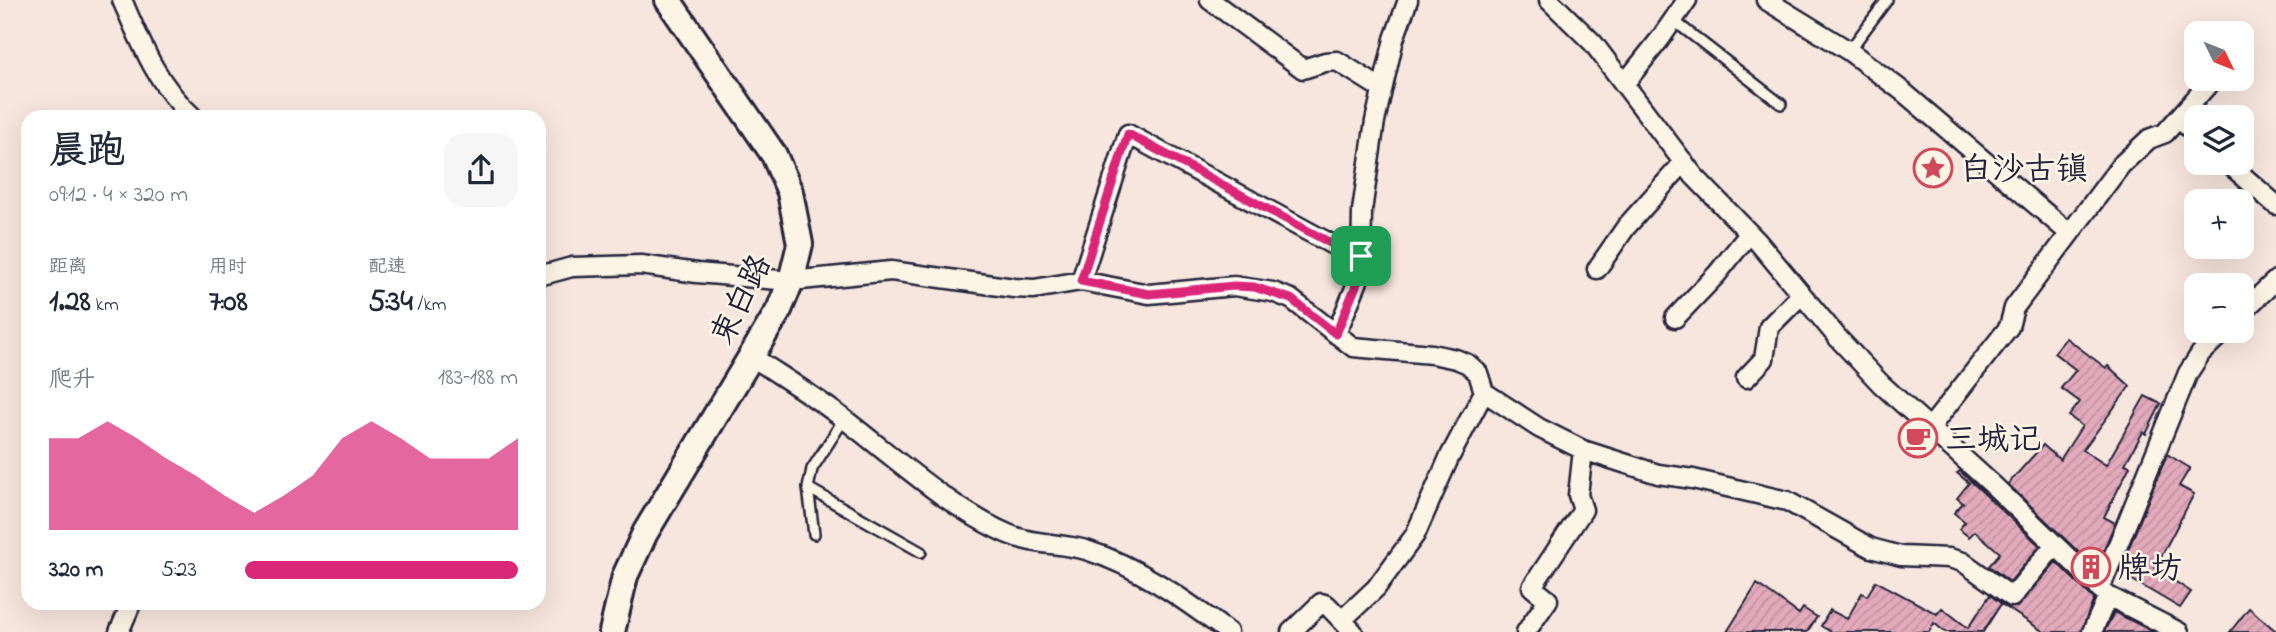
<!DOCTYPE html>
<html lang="zh">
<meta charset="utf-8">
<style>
body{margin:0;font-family:"Indie Flower","LXGW WenKai TC",sans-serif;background:#f6f6f7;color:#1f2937;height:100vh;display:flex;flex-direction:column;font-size:26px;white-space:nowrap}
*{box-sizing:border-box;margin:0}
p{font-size:23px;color:#747a83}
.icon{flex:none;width:38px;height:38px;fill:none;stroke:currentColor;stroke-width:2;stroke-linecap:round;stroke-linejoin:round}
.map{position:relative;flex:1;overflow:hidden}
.panel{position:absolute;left:21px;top:110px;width:525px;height:500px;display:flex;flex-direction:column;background:#fff;border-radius:21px;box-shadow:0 7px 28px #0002}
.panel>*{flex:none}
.needle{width:46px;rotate:133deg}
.controls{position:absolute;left:2184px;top:21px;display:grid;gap:14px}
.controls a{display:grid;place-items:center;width:70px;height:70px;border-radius:14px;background:#fff;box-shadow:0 7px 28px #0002;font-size:35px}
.pin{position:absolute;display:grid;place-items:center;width:60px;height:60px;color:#fff;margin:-30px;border-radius:14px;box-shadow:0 4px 10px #0006}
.round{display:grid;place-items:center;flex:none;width:74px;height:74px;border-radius:21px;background:#f6f6f7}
.overview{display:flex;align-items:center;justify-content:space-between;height:119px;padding:0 28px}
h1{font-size:38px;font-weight:800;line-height:52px}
.metrics{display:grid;grid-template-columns:repeat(3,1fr);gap:10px;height:119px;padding:7px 28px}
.metrics div{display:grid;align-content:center}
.metrics b{font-size:30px;font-weight:800}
.metrics small{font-size:19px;font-weight:400}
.metrics p{font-size:19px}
.chart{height:196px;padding:14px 28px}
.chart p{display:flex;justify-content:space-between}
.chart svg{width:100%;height:126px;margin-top:7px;fill:#db2777;opacity:.7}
ul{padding:0 28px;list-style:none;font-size:23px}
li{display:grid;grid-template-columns:112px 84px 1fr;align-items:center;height:52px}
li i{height:18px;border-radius:9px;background:#db2777}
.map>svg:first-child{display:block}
</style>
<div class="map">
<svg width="2276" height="632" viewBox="0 0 2276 632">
<defs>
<pattern id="building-hatch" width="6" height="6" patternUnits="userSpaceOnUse" patternTransform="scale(1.75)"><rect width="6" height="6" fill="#e3aabb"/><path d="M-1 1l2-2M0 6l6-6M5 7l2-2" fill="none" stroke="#c292a2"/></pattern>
</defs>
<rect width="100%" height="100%" fill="#f7e6dd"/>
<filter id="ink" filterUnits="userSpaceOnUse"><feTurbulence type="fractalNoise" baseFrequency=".0143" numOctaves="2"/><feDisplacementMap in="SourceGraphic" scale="14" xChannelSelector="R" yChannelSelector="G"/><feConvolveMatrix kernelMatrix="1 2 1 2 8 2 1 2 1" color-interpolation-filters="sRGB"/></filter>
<g filter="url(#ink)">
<!-- building -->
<path fill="url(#building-hatch)" stroke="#22223b" stroke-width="2" d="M2066,338L2106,368L2108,366L2130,386L2083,450L2106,465L2145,396L2161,404L2146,434L2143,432L2125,464L2130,466L2104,517L2115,523L2096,569L2008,484L2043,445L2060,460L2082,426L2069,416L2080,402L2061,388L2076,370L2054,353Z
M2167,454L2190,468L2179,486L2194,494L2155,568L2191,592L2180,608L2119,572Z
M1960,471L2040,546L2010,582L1989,566L2000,553L1975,531L1969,537L1959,529L1965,522L1954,513L1963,503L1957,498L1969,483L1957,473Z
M2056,562L2094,599L2081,632H2044L2001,604L1983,632H1945L1934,623L1929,632H1831L1821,626L1830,610L1847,619L1862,593L1867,596L1876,581L1937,614L1942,608L1968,628L1990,595L2006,607H2017Z
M1757,584L1799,614L1803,608L1817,617L1807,632H1727Z
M2249,608L2276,631V632H2230Z
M2114,612L2154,632H2104Z"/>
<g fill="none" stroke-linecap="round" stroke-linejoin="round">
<defs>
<path id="lane" d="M1673,20L1781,104
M1849,51L1887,0
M808,488L921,552
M814,534L808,488L812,469L844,419"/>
<path id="street" d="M122,0C141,43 157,85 193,117
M1210,0L1303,69L1325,62L1337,61L1382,89
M1549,0L1593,43L1694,176L1758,242L1838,338L1881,384L1994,486L2108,596L2179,632
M1766,0L1849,51L1901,90L2069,233
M1625,83L1660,39L1687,0
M2178,118L2196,134
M2228,163L2276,205
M1597,269L1626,227L1684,162
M539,276L572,267L641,265L697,273L791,281L891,271L1014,288L1034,289L1081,281L1149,294L1234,286L1273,292L1291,299L1353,347L1432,354L1456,359L1468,364L1478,373L1484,392L1539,428L1583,450L1658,474L1693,479L1787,501L1871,548L1901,556L1949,558L1963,562L2012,597L2054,546
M1081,281L1128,134L1333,245L1361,256
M2242,312L2276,280
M1675,318L1717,274L1749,234
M1336,334L1358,281L1361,264L1362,211L1375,121L1394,39L1408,0
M751,356C784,378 817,398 848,422C896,459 952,510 1008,534C1033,545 1061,543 1086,550C1140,567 1183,599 1228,632
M1746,378L1764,359L1769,327L1801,295
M1929,429L2009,327L2014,308L2121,165L2149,139L2165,133L2213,79
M2100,589L2188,373L2201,353L2224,331
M1342,620L1376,588L1415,535L1449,458L1484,392
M119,632L131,604
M1291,632L1321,603L1327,605L1353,632
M1526,632L1548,600L1532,587L1583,510L1578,495L1583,450
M2092,632L2108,596"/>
<path id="secondary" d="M612,632L625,576L645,533L779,310L791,281L800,244L790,192L774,155L668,0"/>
</defs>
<!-- lane casing -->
<use href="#lane" stroke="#22223b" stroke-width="14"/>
<!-- street casing -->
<use href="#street" stroke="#22223b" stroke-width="23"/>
<!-- secondary casing -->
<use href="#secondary" stroke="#22223b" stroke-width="30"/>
<!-- lane -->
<use href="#lane" stroke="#fcf5e5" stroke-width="9"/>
<!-- street -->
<use href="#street" stroke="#fcf5e5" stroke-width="18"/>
<!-- secondary -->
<use href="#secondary" stroke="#fcf5e5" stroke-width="24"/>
</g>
</g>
<g fill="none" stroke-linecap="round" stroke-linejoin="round" filter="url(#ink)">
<defs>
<path id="route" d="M1128,134L1334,245L1361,256L1358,281L1336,334L1291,299L1254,287L1234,286L1149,294L1081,281Z"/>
</defs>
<!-- route casing -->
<use href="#route" stroke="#fff" stroke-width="14"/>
<!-- route -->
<use href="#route" stroke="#db2777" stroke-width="9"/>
</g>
<!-- icons -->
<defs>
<symbol id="sight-ring" viewBox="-11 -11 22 22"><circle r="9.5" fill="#fcf5e5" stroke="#d1495b" stroke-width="1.5"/><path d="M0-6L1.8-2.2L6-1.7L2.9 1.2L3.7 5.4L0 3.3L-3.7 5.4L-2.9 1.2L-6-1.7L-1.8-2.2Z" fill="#d1495b"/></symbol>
<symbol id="cafe-ring" viewBox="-11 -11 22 22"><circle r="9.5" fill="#fcf5e5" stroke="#d1495b" stroke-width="1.5"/><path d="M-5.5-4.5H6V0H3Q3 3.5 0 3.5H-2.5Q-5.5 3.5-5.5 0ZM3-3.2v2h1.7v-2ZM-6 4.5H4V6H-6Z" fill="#d1495b"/></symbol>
<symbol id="building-ring" viewBox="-11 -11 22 22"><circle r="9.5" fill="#fcf5e5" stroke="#d1495b" stroke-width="1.5"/><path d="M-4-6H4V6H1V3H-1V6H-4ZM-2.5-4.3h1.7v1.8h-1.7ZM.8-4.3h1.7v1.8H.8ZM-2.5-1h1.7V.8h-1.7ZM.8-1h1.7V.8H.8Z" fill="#d1495b"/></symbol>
</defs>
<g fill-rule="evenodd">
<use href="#sight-ring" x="1911" y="146" width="44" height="44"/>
<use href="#cafe-ring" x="1896" y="416" width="44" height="44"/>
<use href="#building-ring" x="2069" y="545" width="44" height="44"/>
</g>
<g text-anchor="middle" stroke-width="5" stroke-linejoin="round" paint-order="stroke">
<!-- poi labels -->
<g font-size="32" fill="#22223b" stroke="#fcf5e5" text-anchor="start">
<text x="1960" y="179">白沙古镇</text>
<text x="1945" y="449">三城记</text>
<text x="2118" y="578">牌坊</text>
</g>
<!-- street labels -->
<g font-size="32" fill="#22223b" stroke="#fcf5e5">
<text transform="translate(740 299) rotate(-64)" y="11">束白路</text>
</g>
</g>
</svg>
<div class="controls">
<a><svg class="needle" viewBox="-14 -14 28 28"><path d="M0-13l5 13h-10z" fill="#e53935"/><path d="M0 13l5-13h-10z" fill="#747a83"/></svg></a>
<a><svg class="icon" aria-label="layers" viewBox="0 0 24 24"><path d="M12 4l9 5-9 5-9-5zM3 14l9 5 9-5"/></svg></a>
<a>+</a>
<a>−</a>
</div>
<div class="pin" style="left:1361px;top:256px;background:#1e9e55"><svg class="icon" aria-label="arrive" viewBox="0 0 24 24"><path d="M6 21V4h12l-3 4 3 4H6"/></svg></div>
<section class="panel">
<div class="overview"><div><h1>晨跑</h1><p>09:12 · 4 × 320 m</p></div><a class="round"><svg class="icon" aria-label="share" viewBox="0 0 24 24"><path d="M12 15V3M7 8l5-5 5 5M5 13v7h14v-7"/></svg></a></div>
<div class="metrics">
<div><p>距离</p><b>1.28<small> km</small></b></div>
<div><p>用时</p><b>7:08</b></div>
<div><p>配速</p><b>5:34<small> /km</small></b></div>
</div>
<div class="chart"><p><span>爬升</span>183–188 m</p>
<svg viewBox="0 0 160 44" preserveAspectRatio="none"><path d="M0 44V12L10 12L20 6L30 12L40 19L50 25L60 32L70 38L80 32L90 25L100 12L110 6L120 12L130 19L140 19L150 19L160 12V44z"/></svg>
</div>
<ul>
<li><b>320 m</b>5:23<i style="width:100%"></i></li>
</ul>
</section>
</div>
